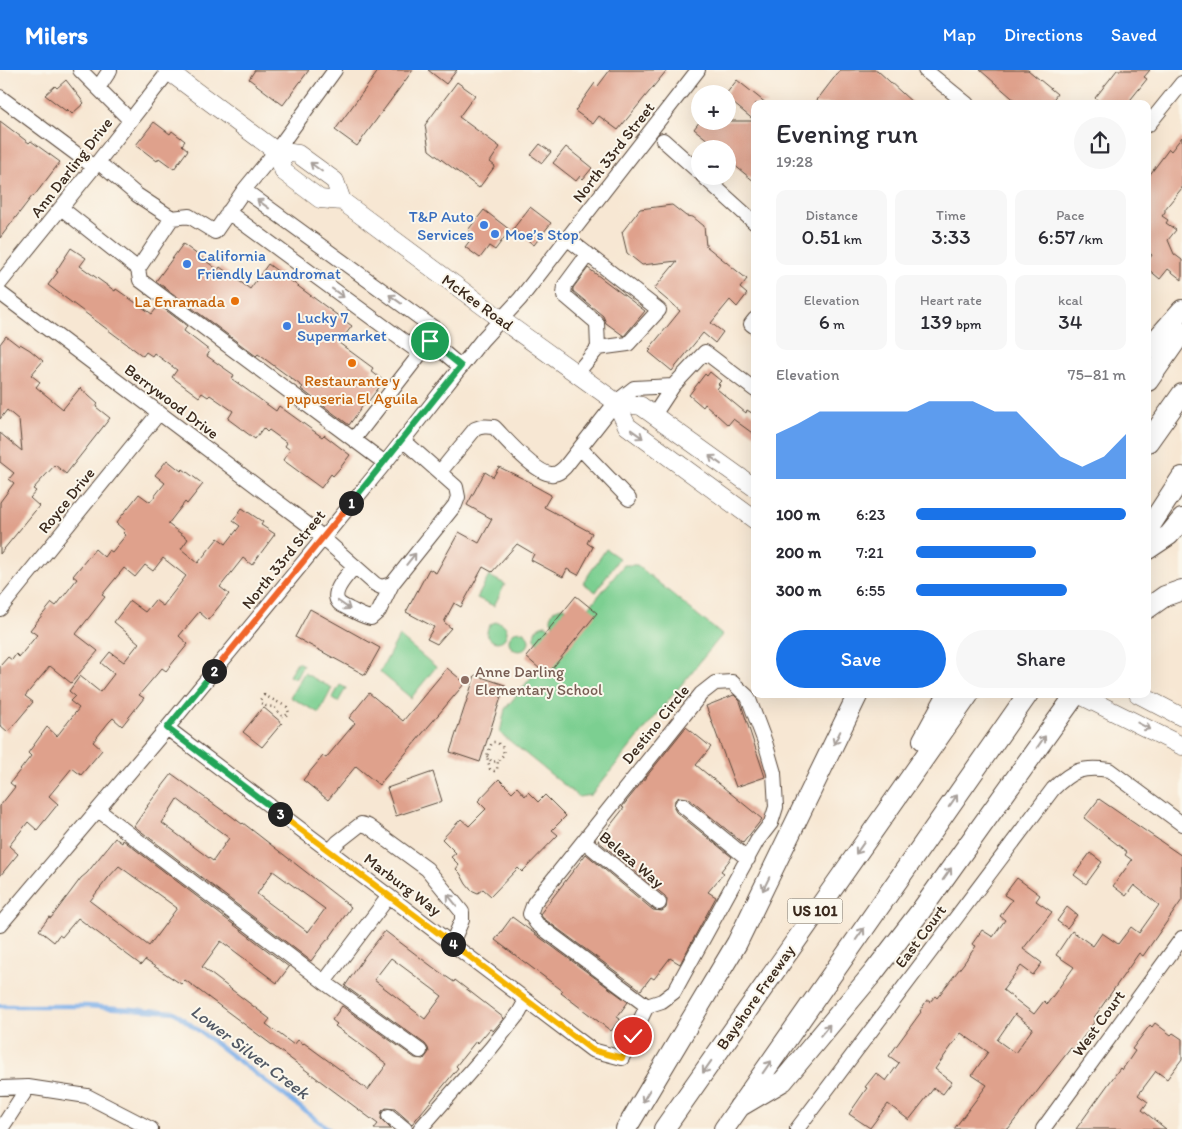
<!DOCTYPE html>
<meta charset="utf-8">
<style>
body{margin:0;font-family:Itim,sans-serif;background:#f7f7f7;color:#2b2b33;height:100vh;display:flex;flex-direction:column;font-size:19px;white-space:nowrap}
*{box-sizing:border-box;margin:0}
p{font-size:16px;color:#7c7c81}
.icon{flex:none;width:28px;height:28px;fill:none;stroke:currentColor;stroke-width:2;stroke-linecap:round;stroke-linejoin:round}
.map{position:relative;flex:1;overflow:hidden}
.panel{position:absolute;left:751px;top:30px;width:400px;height:598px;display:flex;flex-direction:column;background:#fff;border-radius:10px;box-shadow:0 5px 20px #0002}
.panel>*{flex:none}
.buttons{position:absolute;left:691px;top:15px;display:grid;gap:10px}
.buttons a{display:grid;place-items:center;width:45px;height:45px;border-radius:50%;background:#fff;box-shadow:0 5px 20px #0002;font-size:25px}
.pin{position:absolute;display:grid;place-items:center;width:42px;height:42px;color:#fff;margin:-21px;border:2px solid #fff;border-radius:50%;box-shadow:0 1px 5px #0007}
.km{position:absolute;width:25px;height:25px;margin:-12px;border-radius:50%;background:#222;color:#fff;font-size:14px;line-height:25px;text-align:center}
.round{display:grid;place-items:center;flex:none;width:52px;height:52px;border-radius:26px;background:#f7f7f7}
.headline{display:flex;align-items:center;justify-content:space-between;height:85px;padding:0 25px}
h1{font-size:28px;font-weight:600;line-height:38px}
.metrics{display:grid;grid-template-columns:repeat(3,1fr);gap:8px;height:85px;padding:5px 25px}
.metrics div{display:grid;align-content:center;border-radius:10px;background:#f7f7f7;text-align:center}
.metrics b{font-size:21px;font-weight:600}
.metrics small{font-size:14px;font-weight:400}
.metrics p{font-size:14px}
.chart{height:140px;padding:10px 25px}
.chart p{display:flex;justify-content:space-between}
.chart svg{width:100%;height:90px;margin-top:5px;fill:#1a73e8;opacity:.7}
.cta{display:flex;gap:10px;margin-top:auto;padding:10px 25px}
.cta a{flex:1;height:58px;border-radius:30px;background:#1a73e8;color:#fff;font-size:20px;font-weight:600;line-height:58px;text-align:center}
.cta a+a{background:#f7f7f7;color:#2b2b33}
ul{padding:0 25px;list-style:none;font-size:16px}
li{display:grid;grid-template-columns:80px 60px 1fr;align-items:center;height:38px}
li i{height:12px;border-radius:6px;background:#1a73e8}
header{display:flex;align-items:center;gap:30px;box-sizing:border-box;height:70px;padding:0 25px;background:#1a73e8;color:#fff}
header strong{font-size:24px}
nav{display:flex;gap:28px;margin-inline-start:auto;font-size:18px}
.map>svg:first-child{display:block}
</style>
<header>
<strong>Milers</strong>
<nav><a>Map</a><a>Directions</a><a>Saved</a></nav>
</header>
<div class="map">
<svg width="1182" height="1059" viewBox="0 0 1182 1059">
<rect width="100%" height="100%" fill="#fbf7ec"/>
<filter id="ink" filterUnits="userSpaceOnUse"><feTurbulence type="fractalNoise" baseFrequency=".02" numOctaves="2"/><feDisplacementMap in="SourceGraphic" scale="10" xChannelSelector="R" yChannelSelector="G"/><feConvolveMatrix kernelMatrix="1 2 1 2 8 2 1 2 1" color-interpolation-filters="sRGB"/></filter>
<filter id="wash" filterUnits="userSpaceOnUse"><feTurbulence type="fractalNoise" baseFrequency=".0096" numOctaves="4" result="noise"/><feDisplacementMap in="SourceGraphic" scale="20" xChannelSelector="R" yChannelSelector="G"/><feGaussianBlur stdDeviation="1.12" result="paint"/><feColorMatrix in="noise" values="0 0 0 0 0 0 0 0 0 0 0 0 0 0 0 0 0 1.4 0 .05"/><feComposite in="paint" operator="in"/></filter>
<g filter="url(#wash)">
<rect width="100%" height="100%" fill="#f7e7d3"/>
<!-- green -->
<path fill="#7bcf91" stroke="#5b7c58" d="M606,479L619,488L596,522L583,513Z
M624,495H637L722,565L591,725L579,727L500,663L505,639Z
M489,506L505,514L494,536L477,528Z
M563,537L566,538L554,556C547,547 552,538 563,537Z
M487 562a10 10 0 1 1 20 0a10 10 0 1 1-20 0Z
M546,555L552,559L538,573C531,565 535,556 546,555Z
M509 571a10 10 0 1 1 20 0a10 10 0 1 1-20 0Z
M399,566L436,597L411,628L380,602Z
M297,592L303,595L295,609L289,606Z
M304,603L332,618L319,643L290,627Z
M340,615L346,618L338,632L332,629Z"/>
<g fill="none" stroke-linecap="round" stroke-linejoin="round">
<!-- stream -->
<path stroke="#7dafe9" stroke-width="4.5" d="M0,936H87L174,942L329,1059"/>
</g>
<g id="blocks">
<!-- building -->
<path fill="#dfa18c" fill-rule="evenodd" d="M255,0H309L283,35L249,9Z
M379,0H413L357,76L335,60Z
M428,0H457L446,14Z
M610,0H667L618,60L599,46L593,54L575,41L595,13L598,16Z
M840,0H877L914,34H814Z
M980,0H1028L1057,24L1050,34H1019Z
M1117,0H1150L1144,7L1147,9L1127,34H1102L1095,28Z
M66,10L84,33L72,44L67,39L66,41L45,25L55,16L57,18Z
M737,10L767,34H755V112L728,90V79H719L694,59L700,51H755L728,29V24H726Z
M457,12L475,25L459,47L500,77L490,92L495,96L479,118L429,80L425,55Z
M0,51L29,73L31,71L60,92L34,126L33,125L0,168Z
M154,52L170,64L172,61L185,71L182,75L188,80L174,99L159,88L157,91L136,75Z
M1182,67V118L1165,139V142L1162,146L1168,150L1166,153L1176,160L1168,170L1174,184L1182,190V210L1168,199L1160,209L1148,199V191L1152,185L1148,181V107L1169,79L1171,81Z
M540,74L551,82L542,93L531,85Z
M566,77L592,98L583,109L580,106L576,111L553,93Z
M672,135L686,146L693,147L704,156L706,176L747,209L740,218L747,224L737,237L730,230L711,253L723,262L715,273L703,263L672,301L649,282L651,280L649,279L680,241L654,219L677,191L642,195L627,183L622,162L640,139Z
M530,137L551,153L534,175L513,159Z
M484,140L510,160L495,180L489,176L480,188L465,177L474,165L468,160Z
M183,174L218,200L220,197L250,219L268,194L352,256L339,273L373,298L371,301L384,311L368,332L367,330L349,355L301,319L303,317L258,284L256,286L156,211Z
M71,178L86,188L80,196L115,221L116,219L152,244L159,235L187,256L184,261L210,281L207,286L234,305L232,309L276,341L279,336L322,367L324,365L350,385L340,398L333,406L331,404L321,418L283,390L290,380L285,376L287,373L269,360L267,362L263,358L255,369L228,349L233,341L210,325L208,327L202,323L199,327L172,307L177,300L154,283L152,286L146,282L143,286L48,215L58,202L56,201Z
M588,198L645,241L624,266L606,253L603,246L573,221V218Z
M6,266L19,276L20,274L30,280L43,291L31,305L40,312L36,317L63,339L80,318L98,334L96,337L110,348L66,404L55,395L33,419L36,421L30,428L39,436L0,484V432L14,413L9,409L14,403L0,392V363L22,381L19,350L7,340L0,349V274Z
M710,302L721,311L718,314L720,315L717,319L746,343L747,340L755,345V365L733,349L728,355L705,334L703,337L689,325L705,304L707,306Z
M167,390L181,401L183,399L203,414L187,434L185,432L168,454L188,469L181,479L198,493L218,468L226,474L240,456L233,451L242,438L263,452L261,455L275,464L252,495L243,488L220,517L229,524L208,550L199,542L179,566L188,574L166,601L162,598L139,625L144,628L122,656L113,648L109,652L93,672L102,680L81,705L72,698L49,726L58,734L37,760L28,752L9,776L18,784L0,806V736L15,717L10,713L31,686L28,683L47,657L57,666L79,638L70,631L75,626L69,621L80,606L100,622L114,604L101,593L110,582L124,592L139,573L114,552L130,531L145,542L155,530L163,536L186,506L163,488L153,501L145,495L135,507L124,498L102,525L105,527L76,564L98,581L71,613L50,596L25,626L33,632L8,662L0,655V596L8,587L12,590L16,584L19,587L37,565L30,560L52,533L56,536L77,509L73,506L95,479L104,487L109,480L112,482L126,465L123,463L125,461L116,453L139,424L150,432L165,413L155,405Z
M499,397L532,413L531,414L551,425L544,437L592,463L587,473L593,477L578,505L567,499L563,507L531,490L534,484L517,474L492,502L483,497L461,537L454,533L444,552L451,558L437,574L427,569L434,557L406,542L429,499L436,503L459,462L479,473L492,449L467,435L485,402L493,407Z
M576,526L597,543L547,605L526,587Z
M310,539L380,578L365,605L295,567Z
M447,598L465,613L379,715L356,696L328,730L303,710L323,686L326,688L355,653L349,648L369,623L403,651Z
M475,605L505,615L480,692L450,682Z
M734,625L740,631L765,707L736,717L706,636Z
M263,637L282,653L262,677L243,662Z
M686,657L711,677L696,695L762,749L743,773L688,728L679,727L675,730L674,738L676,742L732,787L721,801L724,803L708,822L716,827L680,894L670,888L654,909L651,907L641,920L543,848L540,844L586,784L653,840L662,841L666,838L667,830L665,826L598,771L624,738L622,737Z
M433,702L442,731L396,746L387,718Z
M172,704L226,743V742L242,754L243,753L351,837L328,870H327L322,876L311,891L134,756L148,736H147ZM177,729L229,768L213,791L162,753ZM273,801L325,839L308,862L257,824Z
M499,709L512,722L517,717L525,726L528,722L538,732L545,725L566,746L552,760L558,765L522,802L518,798L491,826L483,819L478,823L471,820L466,814L460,803L456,799L459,795L451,787L456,783L442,769L461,749L469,756L486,739L478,731Z
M1099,729L1182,786V830L1143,886L1139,883L1093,949L1095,951L1074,980L1071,978L1008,1059H954L987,1015L972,1005L988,982L961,963L935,999L952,1012L943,1024L934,1018L909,1050L888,1034L870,1058L849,1044L867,1018L865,1017L876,1003L886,1011L899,993L889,986L921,942L920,941L927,930L930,932L935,926L937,928L964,893L976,876L972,874L982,860L993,867L1005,850L1000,846L1012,830L1004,825L1017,808L1040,825L1036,831L1052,842L1023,879L1042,893L1033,905L1021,896L1003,920L1034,944L1044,931L1047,934L1074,897L1056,885L1072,861L1093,876L1102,863L1118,874L1131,857L1139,863L1159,835L1134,815L1126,826L1113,816L1132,790L1125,785L1127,782L1084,748ZM1015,944L1033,958L1015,983L997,970Z
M115,768L122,773L123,770L289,897L277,913L221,871L202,897L270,949L266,954L294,975L298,970L303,974L304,973L368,1020L387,994L335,956L337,954L332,950L342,936L415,988L424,989L429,982L428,978L425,974L345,916L365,886L385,861L438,901L454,912L455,910L504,948L493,961L490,959L478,973L476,971L456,996L458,998L412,1054L395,1039L386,1038L382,1041L381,1049L391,1059H374L378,1054L185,910L181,914L145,890L141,895L78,848L62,867L59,865L54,872L39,860L49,847L51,848L81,808L87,803ZM119,796L177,838L149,876L90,831L108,808ZM391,888L442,926L425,949L374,910Z
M1090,783L1102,792L1086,814L1074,805Z
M1067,837L1077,845L1067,858L1057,851Z
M512,847L628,932L617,947L620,949L611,961L561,923L563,921L495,870Z
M1155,953L1171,965L1173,963L1182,969V989L1167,1009L1156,1001L1138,1025L1148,1032L1142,1040L1166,1059H1076L1120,998L1122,1000L1135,981L1132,979L1150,955L1152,957Z"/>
</g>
</g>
<g filter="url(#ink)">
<use href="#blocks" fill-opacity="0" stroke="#574639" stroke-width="1"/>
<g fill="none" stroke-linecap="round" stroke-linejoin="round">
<defs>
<path id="minor" d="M80,0L130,50
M925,0L967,34
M98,18L110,0
M0,27L94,97
M1148,55L1182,13
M663,70L700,103
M98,92L137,125L172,148L189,146L215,162L244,120L276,81L335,0
M703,106L755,153
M244,120L438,261L354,369
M61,138L138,199L140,210L385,393
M228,142L420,283
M568,169L659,240L628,274L598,278
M138,199L172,148
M0,213L94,97L169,1
M0,223L307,454L375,514L381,517L392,514L455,435L458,427L456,417L403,370
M755,249L751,254L755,257
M430,271L461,297
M577,303L598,278L597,253L564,225L565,215L588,184
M654,345L673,316L705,282L755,320
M580,378L629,429
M440,402L475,359C482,356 486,356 494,357C506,369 535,403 551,404C557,405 561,401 565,397L616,332L634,318L673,316
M355,496C349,504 329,522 339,533C342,536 346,537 349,539C356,542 363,547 371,548L379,541L392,514
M0,539L159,343
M167,658L592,980L622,988L647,936L662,931L674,922L757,771L771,753L776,737L774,703L765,672L748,627L732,612L715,613L701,624L534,833L530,844L537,854L647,936
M682,735L748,789
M98,740L324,912L420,981
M584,771L659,833
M330,781L338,772L361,754L368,756L427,799L462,842V850L452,873
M0,855L167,658L385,393L482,270L520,229L698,0
M324,912L389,826
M0,1018L28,1017L87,1026L151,1059
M389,1046L405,1059
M1,1059L28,1017
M420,1059L491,978L519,943L526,930
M797,1059L1053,719C1072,700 1083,696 1109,700L1182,754
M1043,1059L1182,868"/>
<path id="major" d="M167,0L276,81L298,84L335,111L342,131L502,250L616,332L641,336L755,418
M276,81L284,102L320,129L342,131
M616,332L627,356L755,450
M1078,624L1182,676
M1138,624L1182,647"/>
<path id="highway" d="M1148,279L1182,240
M1148,311L1182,262
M1148,372L1182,324
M1148,459L1182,407
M1148,479L1169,465L1182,449
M1148,538L1165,526L1182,520
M923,670L948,624
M739,1037L783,1011L873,903L920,842L1076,624
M626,1059L737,873L858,624
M664,1059L969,624
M724,1059L1028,624"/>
</defs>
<!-- minor casing -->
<use href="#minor" stroke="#574639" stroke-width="16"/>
<!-- major casing -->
<use href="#major" stroke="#574639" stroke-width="19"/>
<!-- highway casing -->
<use href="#highway" stroke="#574639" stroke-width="22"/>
<!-- path -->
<path stroke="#574639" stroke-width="2.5" stroke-dasharray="1 4" stroke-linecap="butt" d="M264,625L287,637L289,643L285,646H282L274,637L266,636L261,633L260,630Z
M487,686L492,692L498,691L504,684L502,676L496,672H492L487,686L490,699L494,701L497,700L498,691"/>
<!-- minor -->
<use href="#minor" stroke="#fff" stroke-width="14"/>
<!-- major -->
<use href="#major" stroke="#fff" stroke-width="18"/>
<!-- highway -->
<use href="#highway" stroke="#fff" stroke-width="20"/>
</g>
<!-- one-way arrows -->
<defs><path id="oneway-shaft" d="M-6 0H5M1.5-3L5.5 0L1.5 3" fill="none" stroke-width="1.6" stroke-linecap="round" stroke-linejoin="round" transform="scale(1.25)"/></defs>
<g stroke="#a79f9a">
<use href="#oneway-shaft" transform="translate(316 97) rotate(-143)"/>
<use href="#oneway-shaft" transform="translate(263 134) rotate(-144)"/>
<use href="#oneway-shaft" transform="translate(338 223) rotate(36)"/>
<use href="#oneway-shaft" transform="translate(395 229) rotate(-144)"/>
<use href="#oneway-shaft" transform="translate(637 364) rotate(36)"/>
<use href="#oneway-shaft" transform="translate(715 390) rotate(-144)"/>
<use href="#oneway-shaft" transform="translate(411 489) rotate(-51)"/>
<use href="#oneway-shaft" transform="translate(344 535) rotate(35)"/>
<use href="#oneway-shaft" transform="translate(1144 656) rotate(27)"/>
<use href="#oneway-shaft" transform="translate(837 668) rotate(116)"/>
<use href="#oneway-shaft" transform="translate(1041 672) rotate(-55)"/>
<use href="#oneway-shaft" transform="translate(953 731) rotate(-55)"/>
<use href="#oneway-shaft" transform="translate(860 778) rotate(125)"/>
<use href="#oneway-shaft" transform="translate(947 804) rotate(-55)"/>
<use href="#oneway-shaft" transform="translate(766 814) rotate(116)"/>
<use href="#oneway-shaft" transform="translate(452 830) rotate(-129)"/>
<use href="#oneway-shaft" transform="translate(860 864) rotate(-55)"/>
<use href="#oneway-shaft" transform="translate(825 960) rotate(-50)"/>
<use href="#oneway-shaft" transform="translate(707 997) rotate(125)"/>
<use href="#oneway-shaft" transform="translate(767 997) rotate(-55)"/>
<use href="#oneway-shaft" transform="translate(646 1026) rotate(121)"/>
</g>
</g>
<g fill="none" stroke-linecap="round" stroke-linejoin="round" filter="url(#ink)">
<defs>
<path id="split-1" d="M351,433L461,296L430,271"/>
<path id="split-2" d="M214,601L351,433"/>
<path id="split-3" d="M214,601L167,658L280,744"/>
<path id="split-4" d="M280,744L453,874"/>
<path id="split-5" d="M453,874L592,980L622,988L633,966"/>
</defs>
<!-- split-1 casing -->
<use href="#split-1" stroke="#fff" stroke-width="10"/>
<!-- split-2 casing -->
<use href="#split-2" stroke="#fff" stroke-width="10"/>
<!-- split-3 casing -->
<use href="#split-3" stroke="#fff" stroke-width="10"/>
<!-- split-4 casing -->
<use href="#split-4" stroke="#fff" stroke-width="10"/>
<!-- split-5 casing -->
<use href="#split-5" stroke="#fff" stroke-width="10"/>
<!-- split-1 -->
<use href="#split-1" stroke="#22a559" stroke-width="6"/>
<!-- split-2 -->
<use href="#split-2" stroke="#f0652b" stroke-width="6"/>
<!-- split-3 -->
<use href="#split-3" stroke="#22a559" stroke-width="6"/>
<!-- split-4 -->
<use href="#split-4" stroke="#f5b400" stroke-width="6"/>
<!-- split-5 -->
<use href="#split-5" stroke="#f5b400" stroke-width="6"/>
</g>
<!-- markers -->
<g fill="#3f7fe0" stroke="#fbf7ec" stroke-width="2">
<circle cx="484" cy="155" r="5"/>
<circle cx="495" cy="164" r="5"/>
<circle cx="187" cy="194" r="5"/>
<circle cx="287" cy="256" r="5"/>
</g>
<g fill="#e8710a" stroke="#fbf7ec" stroke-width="2">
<circle cx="235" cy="231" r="5"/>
<circle cx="352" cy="293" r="5"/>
</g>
<circle fill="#8d6e63" stroke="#fbf7ec" stroke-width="2" cx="465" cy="610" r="5"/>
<g text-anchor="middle" stroke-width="4" stroke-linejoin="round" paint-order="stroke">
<!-- shield labels -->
<rect fill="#fbf7ec" stroke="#75685c" stroke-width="1" x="787.5" y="828.5" width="55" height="25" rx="4"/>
<g font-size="15" font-weight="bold" fill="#3b2a1e">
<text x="815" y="846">US 101</text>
</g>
<!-- street labels -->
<g font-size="16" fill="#3b2a1e" stroke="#fbf7ec">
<text transform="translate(613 82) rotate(-52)" y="6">North 33rd Street</text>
<text transform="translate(71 97) rotate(-52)" y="6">Ann Darling Drive</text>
<text transform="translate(478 232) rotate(36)" y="6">McKee Road</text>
<text transform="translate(172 331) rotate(37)" y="6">Berrywood Drive</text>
<text transform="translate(66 430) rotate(-51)" y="6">Royce Drive</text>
<text transform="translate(283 489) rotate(-51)" y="6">North 33rd Street</text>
<text transform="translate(655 654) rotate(-51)" y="6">Destino Circle</text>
<text transform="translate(632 789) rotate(40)" y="6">Beleza Way</text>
<text transform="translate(403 814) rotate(37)" y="6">Marburg Way</text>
<text transform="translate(920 866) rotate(-53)" y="6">East Court</text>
<text transform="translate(755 927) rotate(-55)" y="6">Bayshore Freeway</text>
<text transform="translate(1098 953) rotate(-54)" y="6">West Court</text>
</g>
<!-- shop labels -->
<g font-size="16" fill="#366cbe" stroke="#fbf7ec" text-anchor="start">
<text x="474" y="152" text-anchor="end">T&amp;P Auto<tspan x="474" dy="18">Services</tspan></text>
<text x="505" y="170">Moe’s Stop</text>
<text x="197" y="191">California<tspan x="197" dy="18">Friendly Laundromat</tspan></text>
<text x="297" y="253">Lucky 7<tspan x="297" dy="18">Supermarket</tspan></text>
</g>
<!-- food labels -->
<g font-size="16" fill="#c56008" stroke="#fbf7ec" text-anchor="end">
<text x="225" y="237">La Enramada</text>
<text x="352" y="316" text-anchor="middle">Restaurante y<tspan x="352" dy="18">pupuseria El Aguila</tspan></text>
</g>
<!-- education labels -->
<g font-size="16" fill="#785e54" stroke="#fbf7ec" text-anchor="start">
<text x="475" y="607">Anne Darling<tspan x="475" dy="18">Elementary School</tspan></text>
</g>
<!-- water labels -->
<g font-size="18" font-style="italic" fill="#525965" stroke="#fbf7ec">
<text transform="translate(250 982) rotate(37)" y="6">Lower Silver Creek</text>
</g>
</g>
</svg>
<div class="buttons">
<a>+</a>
<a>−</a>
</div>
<div class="pin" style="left:430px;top:271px;background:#1e9e55"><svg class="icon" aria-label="arrive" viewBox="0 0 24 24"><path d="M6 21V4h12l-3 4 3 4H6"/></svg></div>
<div class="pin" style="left:633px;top:966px;background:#d93025"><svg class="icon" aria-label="check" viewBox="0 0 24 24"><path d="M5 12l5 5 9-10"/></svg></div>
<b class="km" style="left:351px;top:433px">1</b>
<b class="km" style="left:214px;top:601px">2</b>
<b class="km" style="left:280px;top:744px">3</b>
<b class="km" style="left:453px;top:874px">4</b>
<section class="panel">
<div class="headline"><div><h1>Evening run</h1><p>19:28</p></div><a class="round"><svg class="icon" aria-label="share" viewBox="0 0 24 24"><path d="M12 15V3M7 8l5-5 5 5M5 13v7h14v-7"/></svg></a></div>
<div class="metrics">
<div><p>Distance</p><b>0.51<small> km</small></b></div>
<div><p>Time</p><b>3:33</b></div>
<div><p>Pace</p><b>6:57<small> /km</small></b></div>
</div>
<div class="metrics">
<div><p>Elevation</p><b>6<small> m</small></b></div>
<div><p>Heart rate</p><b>139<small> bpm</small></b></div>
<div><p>kcal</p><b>34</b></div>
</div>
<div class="chart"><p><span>Elevation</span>75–81 m</p>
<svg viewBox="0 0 160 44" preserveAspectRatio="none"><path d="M0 44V22L10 17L20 11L30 11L40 11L50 11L60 11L70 6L80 6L90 6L100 11L110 11L120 22L130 33L140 38L150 33L160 22V44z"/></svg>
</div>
<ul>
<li><b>100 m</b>6:23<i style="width:100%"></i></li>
<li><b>200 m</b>7:21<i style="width:57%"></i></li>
<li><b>300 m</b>6:55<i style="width:72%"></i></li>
</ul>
<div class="cta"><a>Save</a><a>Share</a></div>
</section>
</div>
